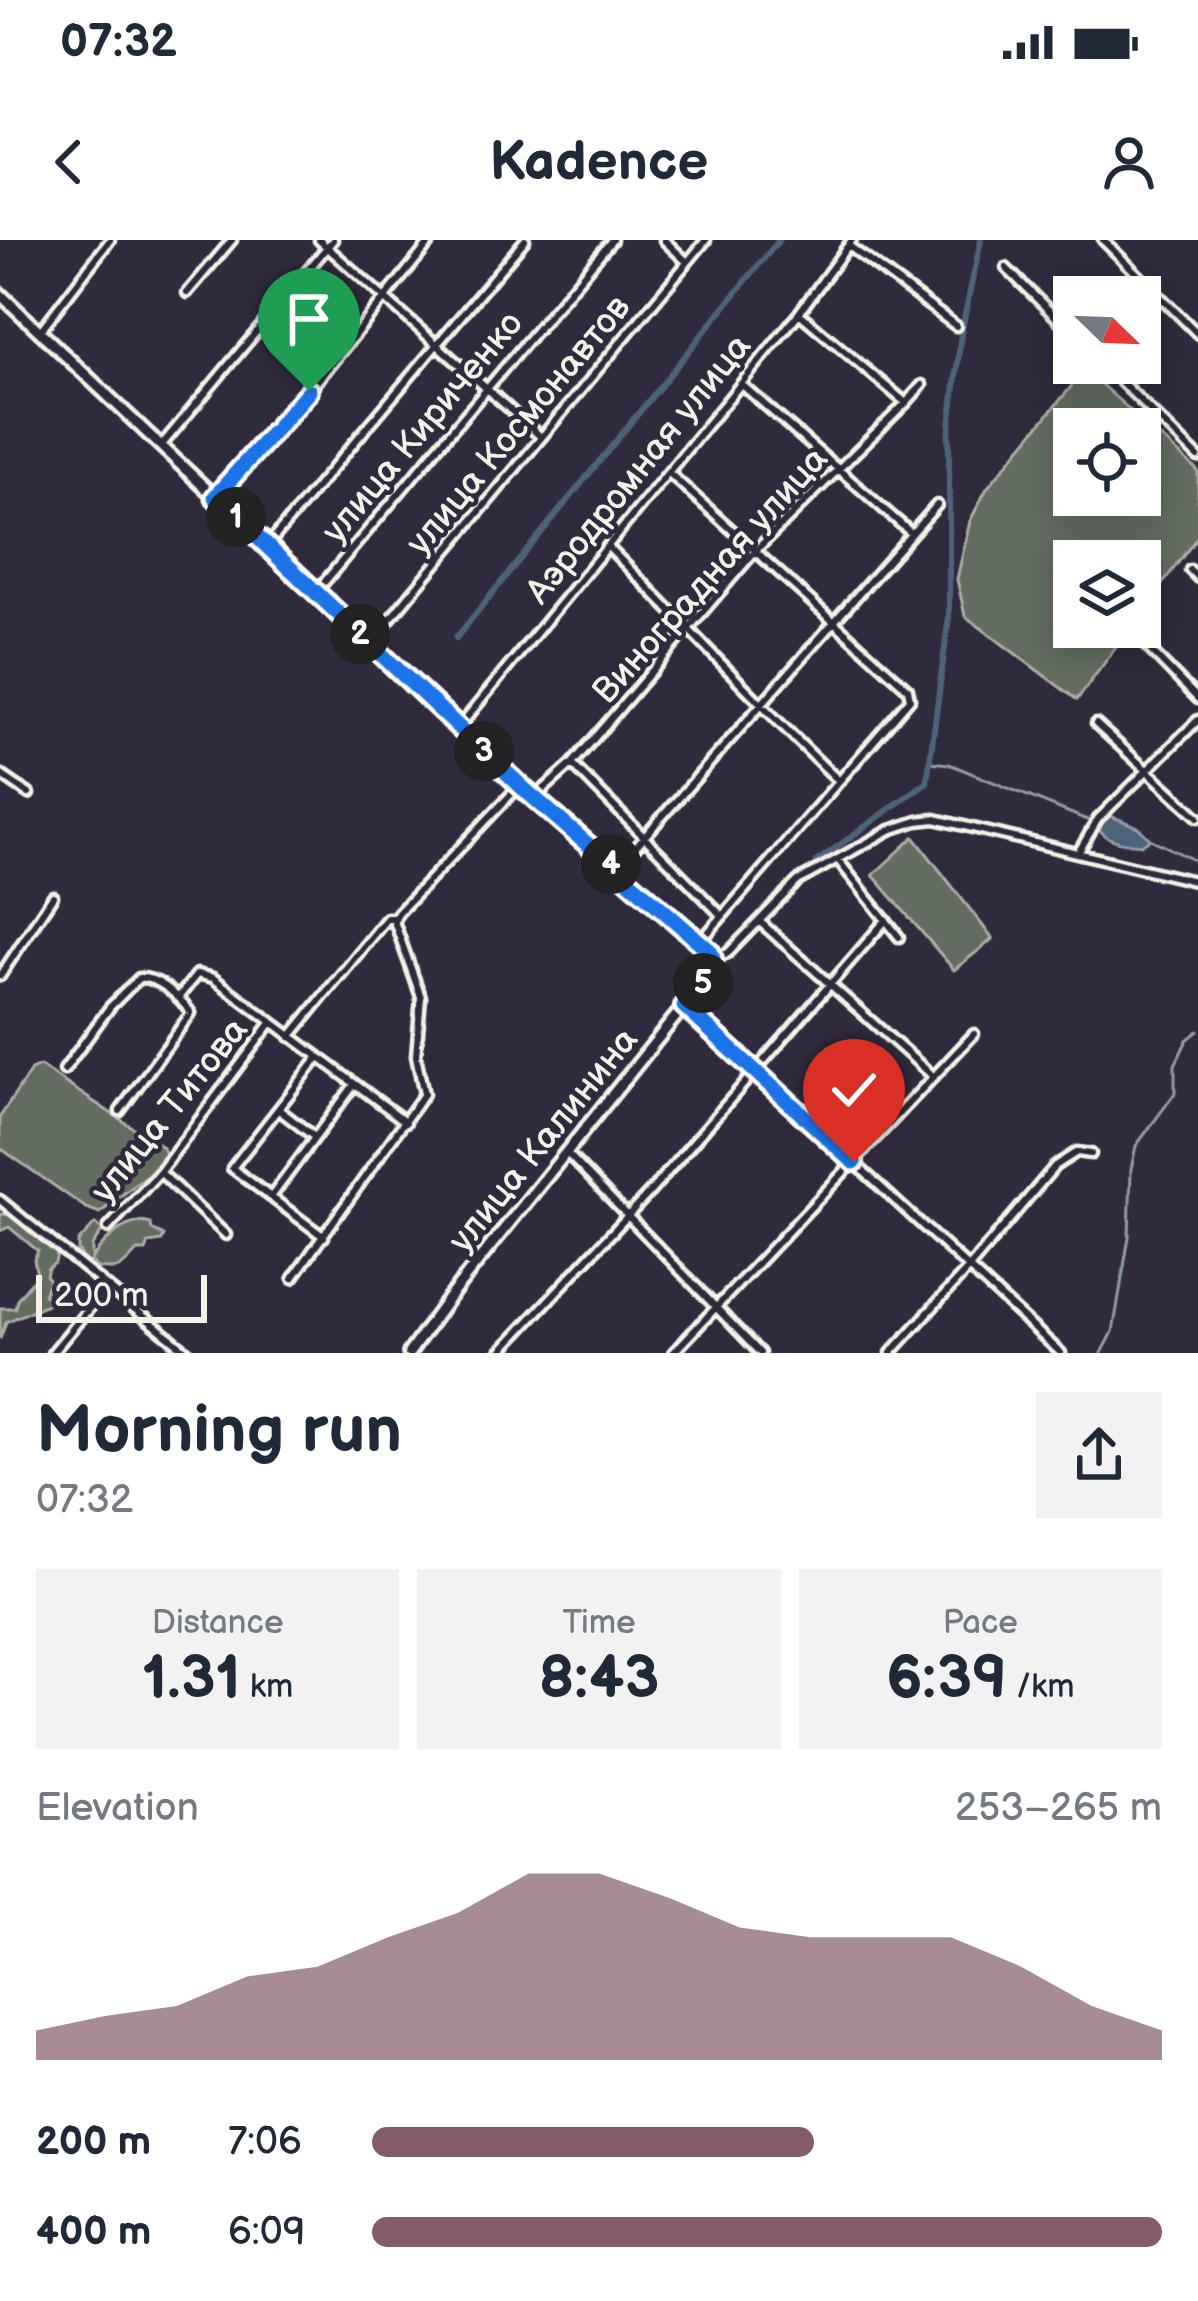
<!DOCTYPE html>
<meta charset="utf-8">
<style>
body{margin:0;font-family:"Balsamiq Sans",sans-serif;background:#f2f2f3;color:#1f2937;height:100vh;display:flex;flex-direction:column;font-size:45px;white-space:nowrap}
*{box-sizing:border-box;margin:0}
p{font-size:39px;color:#747a83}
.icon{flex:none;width:66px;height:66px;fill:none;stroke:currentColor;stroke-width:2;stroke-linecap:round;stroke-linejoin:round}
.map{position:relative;height:1113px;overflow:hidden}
.panel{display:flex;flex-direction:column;background:#fff;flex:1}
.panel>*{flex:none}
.needle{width:78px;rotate:113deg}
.controls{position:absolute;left:1053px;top:36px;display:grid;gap:24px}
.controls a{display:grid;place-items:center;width:108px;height:108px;border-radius:0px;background:#fff;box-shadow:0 6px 30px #0003;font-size:60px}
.scale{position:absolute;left:36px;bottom:30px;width:171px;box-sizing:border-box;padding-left:12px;border:6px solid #f4f1e8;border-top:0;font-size:33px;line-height:42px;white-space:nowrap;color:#f4f1e8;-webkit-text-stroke:9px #2f2a3d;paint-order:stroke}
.pin{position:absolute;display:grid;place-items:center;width:102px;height:102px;color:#fff;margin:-123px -51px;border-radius:50% 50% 50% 0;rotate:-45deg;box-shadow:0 0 12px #0007}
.pin .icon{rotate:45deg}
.km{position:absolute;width:60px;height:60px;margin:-30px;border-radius:50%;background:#222;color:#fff;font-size:33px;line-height:60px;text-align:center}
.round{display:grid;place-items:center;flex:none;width:126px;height:126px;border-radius:0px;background:#f2f2f3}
.headline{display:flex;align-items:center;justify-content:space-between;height:204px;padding:0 36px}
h1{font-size:66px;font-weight:600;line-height:90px}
.metrics{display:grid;grid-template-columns:repeat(3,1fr);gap:18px;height:204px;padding:12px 36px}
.metrics div{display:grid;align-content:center;border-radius:0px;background:#f2f2f3;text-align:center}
.metrics b{font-size:60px;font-weight:600}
.metrics small{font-size:33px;font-weight:400}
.metrics p{font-size:33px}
.chart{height:336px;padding:24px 36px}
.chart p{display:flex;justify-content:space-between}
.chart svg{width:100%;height:216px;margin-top:12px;fill:#845c67;opacity:.7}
ul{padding:0 36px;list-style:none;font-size:39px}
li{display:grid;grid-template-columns:192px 144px 1fr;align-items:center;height:90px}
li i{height:30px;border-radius:15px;background:#845c67}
.status{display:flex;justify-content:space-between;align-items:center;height:84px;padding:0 60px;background:#fff;direction:ltr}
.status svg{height:33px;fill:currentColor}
header{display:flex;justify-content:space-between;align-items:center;height:156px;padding:0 36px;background:#fff;font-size:54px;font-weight:600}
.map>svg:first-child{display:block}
</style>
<div class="status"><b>07:32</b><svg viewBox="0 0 49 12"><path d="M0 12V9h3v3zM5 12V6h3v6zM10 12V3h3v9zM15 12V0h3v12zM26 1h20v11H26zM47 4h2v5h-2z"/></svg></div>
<header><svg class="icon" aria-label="back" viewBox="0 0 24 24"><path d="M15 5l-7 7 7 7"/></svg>Kadence<svg class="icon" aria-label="person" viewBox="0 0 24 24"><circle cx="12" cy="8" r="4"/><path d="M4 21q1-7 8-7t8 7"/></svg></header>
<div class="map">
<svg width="1198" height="1113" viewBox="0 0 1198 1113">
<rect width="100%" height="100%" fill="#2f2a3d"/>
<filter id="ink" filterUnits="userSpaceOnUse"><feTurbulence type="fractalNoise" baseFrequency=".00833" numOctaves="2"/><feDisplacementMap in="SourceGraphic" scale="24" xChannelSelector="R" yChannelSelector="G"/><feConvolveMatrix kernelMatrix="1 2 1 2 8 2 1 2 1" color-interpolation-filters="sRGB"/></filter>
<g filter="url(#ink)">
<!-- green -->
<path fill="#626c61" stroke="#abaea4" stroke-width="3" fill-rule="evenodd" d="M1085,130L1198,231V296L1140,374V321H1074V387H1131L1077,460L965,376L957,339L970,281L987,248ZM1140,189V255H1074V189Z
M914,597L993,699L954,730L873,635Z
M40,826L162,907L166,914L151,932L100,973L86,968L0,908V877L31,830Z
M0,974L13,975L62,1015H57L55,1023L48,1028L46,1035L49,1041L44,1054L49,1063L6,1082L0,1099V1068H15L17,1059L37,1035L34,1019L38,1011L9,987L0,991Z
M142,982L151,984L152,990L164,996L162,1001L149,1003L146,1011H137C121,1029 120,1031 97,1028L91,1021L87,1023L78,1011V1002L95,984L103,990L92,1006V1018C106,1000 119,984 142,982Z"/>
<!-- water -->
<path fill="#4e637a" stroke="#909ca6" stroke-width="3" d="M1111,576L1138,587L1150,599L1141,605C1124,603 1107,602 1097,587L1101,580Z"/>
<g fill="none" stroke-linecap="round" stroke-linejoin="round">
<!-- stream -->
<path stroke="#909ca6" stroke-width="3" d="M930,522L949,524L1087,580
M1150,599L1198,622
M1102,1113L1113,1092L1129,997L1131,929L1136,906L1175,853V825L1187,800L1198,791"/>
<!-- canal -->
<path stroke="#4e637a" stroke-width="6" d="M456,398L779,0
M816,622L927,542L949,377V196L961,93L981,0"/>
<defs>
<path id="minor" d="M319,0L541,197
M664,0L687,22
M1103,0L1198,94
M849,6L956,86
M1006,28L1074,95
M187,53L232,0
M799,73L906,163
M40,91L110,0
M1102,123L1198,217
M741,144L911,293
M161,206L333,0
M669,233L908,449L910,459L700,702
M216,257L309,151L432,0
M267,306L525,0
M609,308C686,385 759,465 838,540
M1190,330L1198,338
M316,352L612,0
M370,403L706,0
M1148,408L1198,459
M1096,484L1198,577
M459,487L799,73L852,0
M572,524L721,675
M0,534L29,554
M534,558L572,524L755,311L906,163L922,145
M1078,613L1098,579L1198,480
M838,620L899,697
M616,629L937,265
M760,682L934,837
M715,718L728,713L798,641L890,590L917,581L935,579L1198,642
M0,736L53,656
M178,758L197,734L213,738L406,882
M684,766L1061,1113
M290,797L387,678H396
M318,818L232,928L324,997
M64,830L110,767L139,738C160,737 179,757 191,773L120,871
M278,869L313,896
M567,913L760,1113
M160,932L226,995
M271,957L354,845
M0,960L189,1113
M108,988L160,932L271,783
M293,1038L424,854L416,816L421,757L394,681L398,673L520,545
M52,1113L107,1047
M499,1113L650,952L886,680
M673,1113L974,794
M891,1113L968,1029L1055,926L1077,912L1091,914"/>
<path id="tertiary" d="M0,54L525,550L711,711L715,718L714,729L451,1055L409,1113"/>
</defs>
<!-- minor casing -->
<use href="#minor" stroke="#f4f1e8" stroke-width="15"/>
<!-- tertiary casing -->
<use href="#tertiary" stroke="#f4f1e8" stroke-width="18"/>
<!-- minor -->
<use href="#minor" stroke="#2f2a3d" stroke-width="6"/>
<!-- tertiary -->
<use href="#tertiary" stroke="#2f2a3d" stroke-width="9"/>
</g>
</g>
<g fill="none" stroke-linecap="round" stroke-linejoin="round" filter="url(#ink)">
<defs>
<path id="route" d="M309,151L215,257L525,550L710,711C722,732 697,750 684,766L854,922"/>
</defs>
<!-- route casing -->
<use href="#route" stroke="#fff" stroke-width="24"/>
<!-- route -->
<use href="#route" stroke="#1a73e8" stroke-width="15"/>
</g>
<g text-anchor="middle" stroke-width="9" stroke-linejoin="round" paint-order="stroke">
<!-- street labels -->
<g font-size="36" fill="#f4f1e8" stroke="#2f2a3d">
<text transform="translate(517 184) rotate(-50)" y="13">улица Космонавтов</text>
<text transform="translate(421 186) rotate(-50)" y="13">улица Кириченко</text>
<text transform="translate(637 228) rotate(-51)" y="13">Аэродромная улица</text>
<text transform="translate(709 334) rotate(-48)" y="13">Виноградная улица</text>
<text transform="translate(168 869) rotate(-51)" y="13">улица Титова</text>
<text transform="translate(542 899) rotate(-51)" y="13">улица Калинина</text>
</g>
</g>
</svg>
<div class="controls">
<a><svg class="needle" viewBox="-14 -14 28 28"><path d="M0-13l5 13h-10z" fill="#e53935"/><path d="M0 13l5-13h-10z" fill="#747a83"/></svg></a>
<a><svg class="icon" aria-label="locate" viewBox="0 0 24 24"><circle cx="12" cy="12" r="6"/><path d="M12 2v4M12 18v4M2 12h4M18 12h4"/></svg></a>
<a><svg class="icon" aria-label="layers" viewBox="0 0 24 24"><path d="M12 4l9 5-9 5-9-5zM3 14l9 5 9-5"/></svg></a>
</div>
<div class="scale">200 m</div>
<div class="pin" style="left:309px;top:151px;background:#1e9e55"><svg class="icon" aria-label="arrive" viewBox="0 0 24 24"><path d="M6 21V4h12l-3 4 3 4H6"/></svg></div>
<div class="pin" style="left:854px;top:922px;background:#d93025"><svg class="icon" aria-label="check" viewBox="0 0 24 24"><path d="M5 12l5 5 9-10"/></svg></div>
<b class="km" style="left:236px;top:277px">1</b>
<b class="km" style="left:360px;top:394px">2</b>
<b class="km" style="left:484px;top:511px">3</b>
<b class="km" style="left:611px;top:624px">4</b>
<b class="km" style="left:703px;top:743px">5</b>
</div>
<section class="panel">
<div class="headline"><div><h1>Morning run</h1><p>07:32</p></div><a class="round"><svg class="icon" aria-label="share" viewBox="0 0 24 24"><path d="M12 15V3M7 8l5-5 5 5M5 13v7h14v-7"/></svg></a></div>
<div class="metrics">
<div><p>Distance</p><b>1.31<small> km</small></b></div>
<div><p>Time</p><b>8:43</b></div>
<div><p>Pace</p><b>6:39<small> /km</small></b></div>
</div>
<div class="chart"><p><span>Elevation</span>253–265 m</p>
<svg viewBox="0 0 160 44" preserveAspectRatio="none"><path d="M0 44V38L10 35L20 33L30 27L40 25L50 19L60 14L70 6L80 6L90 11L100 17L110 19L120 19L130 19L140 25L150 33L160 38V44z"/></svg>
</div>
<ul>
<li><b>200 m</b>7:06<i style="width:56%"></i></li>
<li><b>400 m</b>6:09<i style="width:100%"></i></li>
</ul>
</section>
